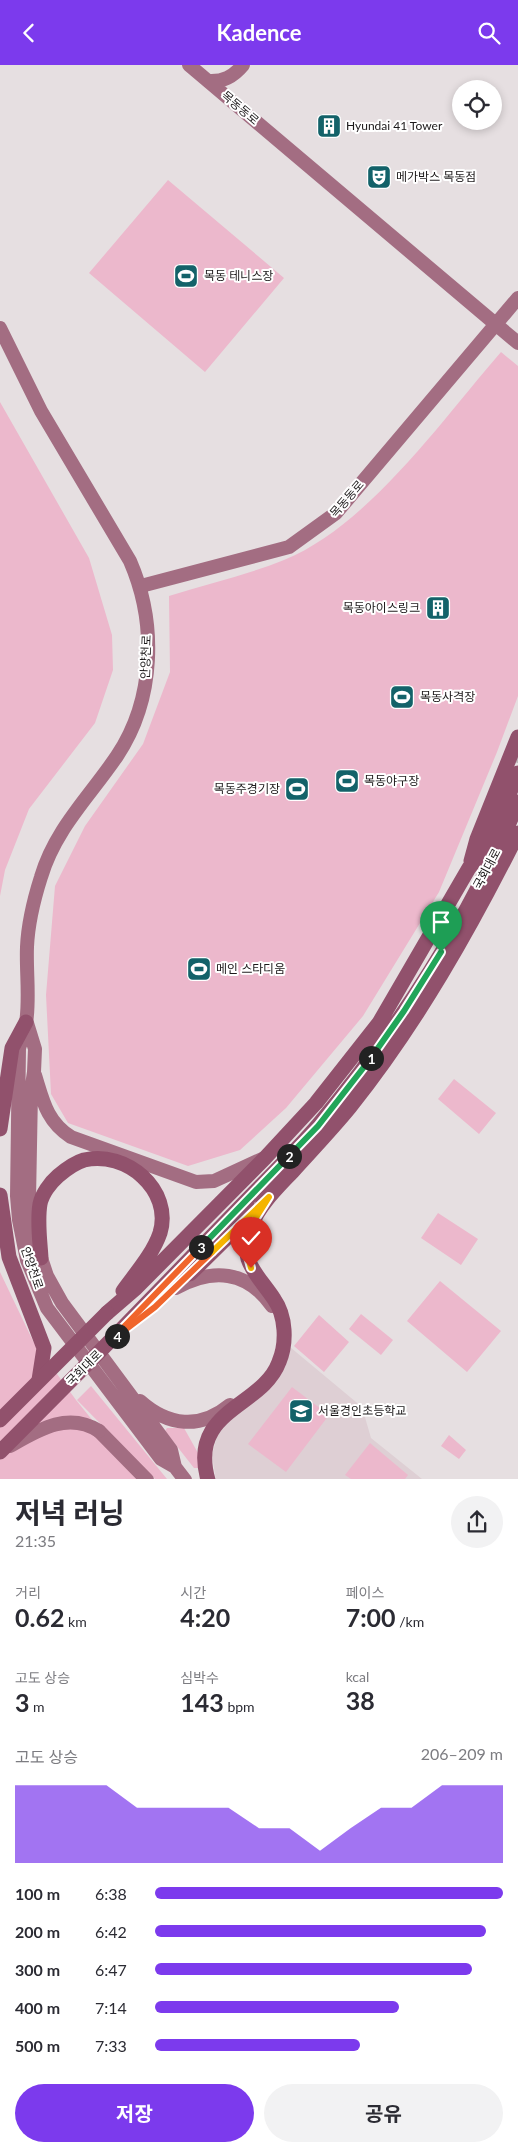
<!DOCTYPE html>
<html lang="ko">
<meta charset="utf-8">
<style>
body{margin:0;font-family:Lato,"Noto Sans KR",sans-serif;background:#f2f2f3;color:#2b2b33;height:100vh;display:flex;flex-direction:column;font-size:19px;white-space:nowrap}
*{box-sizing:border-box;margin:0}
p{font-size:16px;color:#7c7c81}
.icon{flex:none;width:28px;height:28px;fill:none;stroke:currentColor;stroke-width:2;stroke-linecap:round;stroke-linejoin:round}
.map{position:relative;height:1414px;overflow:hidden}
.panel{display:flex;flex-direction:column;background:#fff;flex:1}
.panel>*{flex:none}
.tools{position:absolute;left:452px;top:15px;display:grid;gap:10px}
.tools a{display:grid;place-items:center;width:50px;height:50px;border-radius:50%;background:#fff;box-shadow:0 2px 8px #0003;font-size:25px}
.pin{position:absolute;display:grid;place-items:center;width:42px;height:42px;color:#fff;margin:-51px -21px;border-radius:50% 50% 50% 0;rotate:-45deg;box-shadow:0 0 5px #0007}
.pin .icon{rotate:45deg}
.km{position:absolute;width:25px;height:25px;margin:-12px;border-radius:50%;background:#222;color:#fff;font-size:14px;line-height:25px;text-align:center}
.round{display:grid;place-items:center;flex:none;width:52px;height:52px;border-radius:26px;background:#f2f2f3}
.head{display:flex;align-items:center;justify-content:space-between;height:85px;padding:0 15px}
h1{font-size:28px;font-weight:700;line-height:38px}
.figures{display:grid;grid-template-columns:repeat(3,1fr);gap:8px;height:85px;padding:5px 15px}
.figures div{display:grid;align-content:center}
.figures b{font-size:25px;font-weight:700}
.figures small{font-size:14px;font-weight:400}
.figures p{font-size:14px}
.chart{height:140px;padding:10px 15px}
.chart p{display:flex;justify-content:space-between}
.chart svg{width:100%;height:90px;margin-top:5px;fill:#7c3aed;opacity:.7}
.cta{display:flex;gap:10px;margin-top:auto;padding:10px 15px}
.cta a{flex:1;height:58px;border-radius:30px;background:#7c3aed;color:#fff;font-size:20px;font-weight:700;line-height:58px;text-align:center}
.cta a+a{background:#f2f2f3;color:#2b2b33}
ul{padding:0 15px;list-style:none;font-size:16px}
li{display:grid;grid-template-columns:80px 60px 1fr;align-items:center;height:38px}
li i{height:12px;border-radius:6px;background:#7c3aed}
header{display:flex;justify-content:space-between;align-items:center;height:65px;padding:0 15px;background:#7c3aed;color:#fff;font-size:22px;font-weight:700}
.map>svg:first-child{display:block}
</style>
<header><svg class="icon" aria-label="back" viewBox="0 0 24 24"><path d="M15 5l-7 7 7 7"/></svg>Kadence<svg class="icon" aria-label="search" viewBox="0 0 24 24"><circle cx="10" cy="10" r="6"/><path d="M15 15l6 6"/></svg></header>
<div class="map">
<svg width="518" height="1415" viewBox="0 0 518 1415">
<rect width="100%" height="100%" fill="#e6dfe1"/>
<!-- built -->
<path fill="#decfd4" d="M290,1282L362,1342L371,1373L422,1414L216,1415L212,1390L217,1371Z"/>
<!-- green -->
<path fill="#ecb8cc" d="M168,115L284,213L205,307L89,208Z
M501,287L518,301V631L497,687L439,827L363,951L286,1043L240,1085L188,1101L68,1058L51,1029L46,930L55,821L85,761L143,679L170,607L169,531C207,519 247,510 284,495C368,461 442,355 501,287Z
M0,337L89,493L112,570L113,605L95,658L29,744L5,805L0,831Z
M454,1014L496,1048L479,1069L438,1034Z
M438,1148L478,1174L461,1200L421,1173Z
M0,1207L33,1276L76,1335L140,1414H0Z
M440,1216L501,1266L467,1307L407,1256Z
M361,1249L393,1275L381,1290L349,1264Z
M319,1250L349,1277L324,1307L294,1281Z
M91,1321L167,1414H155L77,1335Z
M292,1322L329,1350L286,1407L248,1379Z
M167,1363H184L198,1388V1403H194L165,1366Z
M449,1370L466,1385L459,1394L441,1381Z
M370,1378L408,1410L405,1414H351L345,1410Z"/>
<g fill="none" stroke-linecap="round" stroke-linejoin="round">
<!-- highway-tunnel -->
<path stroke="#beb7b9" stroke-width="15" stroke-dasharray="15 8" stroke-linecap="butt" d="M508,719L518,692"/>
<!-- secondary -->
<path stroke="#a36d82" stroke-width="14" d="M189,0L518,278
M208,16C223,17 233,12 243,0
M0,263L41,346L130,496C157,558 155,634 117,691C90,731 55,764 41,812C34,834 28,859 27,882C26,907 30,934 26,958C25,966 22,975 19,983L17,1131L19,1155L27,1195L47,1243L161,1394L175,1402
M141,521L289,482L336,448L518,233
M27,958L35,984L34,1007L31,1027L29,1134L30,1154L41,1193L47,1211L62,1238L171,1385L175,1402L185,1415
M35,1010C43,1036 47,1057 71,1072L196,1117L214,1116L262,1094
M176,1223C212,1203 247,1205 272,1241
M140,1336C168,1361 200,1365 230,1340
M99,1366L147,1415"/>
<!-- primary -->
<path stroke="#91516c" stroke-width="15" d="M471,796L477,774L518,672
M0,1064L12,983L26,957
M0,1130L9,1192L44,1283L39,1315
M41,1193C40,1176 37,1156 40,1139C42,1129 50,1118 58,1111C65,1105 74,1098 84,1095C126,1085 173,1125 160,1168C153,1189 135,1209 123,1226
M190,1209L254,1146
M107,1248L136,1223L265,1093L316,1038L379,958L469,803L488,779L518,708
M114,1272C157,1228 200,1183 243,1139C268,1113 295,1087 318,1060C399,964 470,853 518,737
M208,1415C188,1344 262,1343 279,1297C287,1278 286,1251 274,1234C257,1208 237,1196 251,1161C259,1140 278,1122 293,1106C312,1085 332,1064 350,1042C417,958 470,864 518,768"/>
<!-- secondary-bridge -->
<path stroke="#a36d82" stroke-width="14" d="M10,1381C38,1365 68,1346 99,1366"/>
<!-- primary-bridge -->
<path stroke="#91516c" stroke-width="15" d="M0,1355L107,1248
M0,1387L114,1272"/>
</g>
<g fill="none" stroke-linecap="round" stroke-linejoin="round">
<defs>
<path id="split-1" d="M371,993L404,946L441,887"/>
<path id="split-2" d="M289,1091L318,1061L371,993"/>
<path id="split-3" d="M201,1182L289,1091"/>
<path id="split-4" d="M117,1271L114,1272L201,1182"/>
<path id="split-5" d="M117,1271L155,1242L212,1187"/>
<path id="split-6" d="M212,1187L269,1132L252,1159L248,1174"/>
<path id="split-7" d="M248,1174L247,1188L251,1203"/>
</defs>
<!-- split-1 casing -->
<use href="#split-1" stroke="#fff" stroke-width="10"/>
<!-- split-2 casing -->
<use href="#split-2" stroke="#fff" stroke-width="10"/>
<!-- split-3 casing -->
<use href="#split-3" stroke="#fff" stroke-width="10"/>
<!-- split-4 casing -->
<use href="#split-4" stroke="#fff" stroke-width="10"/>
<!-- split-5 casing -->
<use href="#split-5" stroke="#fff" stroke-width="10"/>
<!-- split-6 casing -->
<use href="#split-6" stroke="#fff" stroke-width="10"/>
<!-- split-7 casing -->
<use href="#split-7" stroke="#fff" stroke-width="10"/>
<!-- split-1 -->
<use href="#split-1" stroke="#22a559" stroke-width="6"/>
<!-- split-2 -->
<use href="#split-2" stroke="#22a559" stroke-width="6"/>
<!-- split-3 -->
<use href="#split-3" stroke="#22a559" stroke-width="6"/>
<!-- split-4 -->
<use href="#split-4" stroke="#f0652b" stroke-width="6"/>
<!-- split-5 -->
<use href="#split-5" stroke="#f0652b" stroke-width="6"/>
<!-- split-6 -->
<use href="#split-6" stroke="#f5b400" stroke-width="6"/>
<!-- split-7 -->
<use href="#split-7" stroke="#f5b400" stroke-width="6"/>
</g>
<!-- icons -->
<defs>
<symbol id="building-square" viewBox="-11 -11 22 22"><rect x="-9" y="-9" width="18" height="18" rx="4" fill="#136269" stroke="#fff"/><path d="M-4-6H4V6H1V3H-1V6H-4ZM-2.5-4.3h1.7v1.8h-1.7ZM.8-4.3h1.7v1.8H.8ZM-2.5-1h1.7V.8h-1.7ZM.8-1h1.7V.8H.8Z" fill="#fff"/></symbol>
<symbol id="theatre-square" viewBox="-11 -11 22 22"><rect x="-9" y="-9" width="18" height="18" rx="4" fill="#136269" stroke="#fff"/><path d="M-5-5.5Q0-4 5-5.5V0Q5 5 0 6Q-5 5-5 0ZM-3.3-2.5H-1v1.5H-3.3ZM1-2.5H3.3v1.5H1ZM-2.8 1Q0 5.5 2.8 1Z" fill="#fff"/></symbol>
<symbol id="stadium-square" viewBox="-11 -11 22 22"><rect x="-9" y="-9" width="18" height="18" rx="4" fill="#136269" stroke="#fff"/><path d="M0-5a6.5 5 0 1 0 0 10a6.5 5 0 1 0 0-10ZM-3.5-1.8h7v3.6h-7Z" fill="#fff"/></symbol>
<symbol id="school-square" viewBox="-11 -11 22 22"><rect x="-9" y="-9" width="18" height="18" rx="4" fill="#136269" stroke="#fff"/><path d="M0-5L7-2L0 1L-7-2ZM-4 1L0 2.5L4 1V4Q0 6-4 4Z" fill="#fff"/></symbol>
</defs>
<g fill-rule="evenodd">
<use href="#building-square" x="315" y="47" width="28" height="28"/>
<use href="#theatre-square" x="365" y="98" width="28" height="28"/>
<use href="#stadium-square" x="172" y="197" width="28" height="28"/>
<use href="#building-square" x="424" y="529" width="28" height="28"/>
<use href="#stadium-square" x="388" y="618" width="28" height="28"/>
<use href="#stadium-square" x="333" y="702" width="28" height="28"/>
<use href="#stadium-square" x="283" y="710" width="28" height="28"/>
<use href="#stadium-square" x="185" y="890" width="28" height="28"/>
<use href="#school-square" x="287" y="1332" width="28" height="28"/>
</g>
<g text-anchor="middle" stroke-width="4" stroke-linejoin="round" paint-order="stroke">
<!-- street labels -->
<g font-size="12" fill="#1c191a" stroke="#fff">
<text transform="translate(240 43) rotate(40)" y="4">목동동로</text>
<text transform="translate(347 434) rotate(-49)" y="4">목동동로</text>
<text transform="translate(146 592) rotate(-88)" y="4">안양천로</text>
<text transform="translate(487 804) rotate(-62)" y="4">국회대로</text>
<text transform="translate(32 1203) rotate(71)" y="4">안양천로</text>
<text transform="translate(84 1303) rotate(-45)" y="4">국회대로</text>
</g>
<!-- poi labels -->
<g font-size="12" fill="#1c191a" stroke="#fff" text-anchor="start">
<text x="346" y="65">Hyundai 41 Tower</text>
<text x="396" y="116">메가박스 목동점</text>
<text x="204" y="215">목동 테니스장</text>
<text x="420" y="547" text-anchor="end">목동아이스링크</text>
<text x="420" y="636">목동사격장</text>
<text x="364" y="720">목동야구장</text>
<text x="280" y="728" text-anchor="end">목동주경기장</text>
<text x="216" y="908">메인 스타디움</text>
<text x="318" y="1350">서울경인초등학교</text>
</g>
</g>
</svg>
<div class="tools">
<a><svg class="icon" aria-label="locate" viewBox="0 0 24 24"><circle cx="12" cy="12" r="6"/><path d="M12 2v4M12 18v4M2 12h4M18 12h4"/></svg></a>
</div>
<div class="pin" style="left:441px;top:887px;background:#1e9e55"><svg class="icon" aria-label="arrive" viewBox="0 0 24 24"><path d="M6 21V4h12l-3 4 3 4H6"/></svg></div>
<div class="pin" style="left:251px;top:1203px;background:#d93025"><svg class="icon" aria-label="check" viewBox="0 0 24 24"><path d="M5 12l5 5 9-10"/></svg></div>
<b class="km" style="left:371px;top:993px">1</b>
<b class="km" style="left:289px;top:1091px">2</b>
<b class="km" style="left:201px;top:1182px">3</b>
<b class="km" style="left:117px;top:1271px">4</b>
</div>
<section class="panel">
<div class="head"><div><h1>저녁 러닝</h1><p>21:35</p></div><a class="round"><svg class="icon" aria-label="share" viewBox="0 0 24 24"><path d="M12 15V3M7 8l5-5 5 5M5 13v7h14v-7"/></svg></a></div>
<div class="figures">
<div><p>거리</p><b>0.62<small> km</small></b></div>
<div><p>시간</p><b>4:20</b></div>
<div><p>페이스</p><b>7:00<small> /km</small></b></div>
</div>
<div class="figures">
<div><p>고도 상승</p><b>3<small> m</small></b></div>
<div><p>심박수</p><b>143<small> bpm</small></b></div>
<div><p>kcal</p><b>38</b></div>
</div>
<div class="chart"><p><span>고도 상승</span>206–209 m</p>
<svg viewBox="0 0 160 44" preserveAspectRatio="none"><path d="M0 44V6L10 6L20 6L30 6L40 17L50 17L60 17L70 17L80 27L90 27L100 38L110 27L120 17L130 17L140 6L150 6L160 6V44z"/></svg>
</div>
<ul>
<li><b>100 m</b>6:38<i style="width:100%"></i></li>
<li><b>200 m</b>6:42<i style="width:95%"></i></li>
<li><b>300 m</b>6:47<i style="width:91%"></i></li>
<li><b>400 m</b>7:14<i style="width:70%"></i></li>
<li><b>500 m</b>7:33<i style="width:59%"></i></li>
</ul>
<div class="cta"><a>저장</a><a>공유</a></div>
</section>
